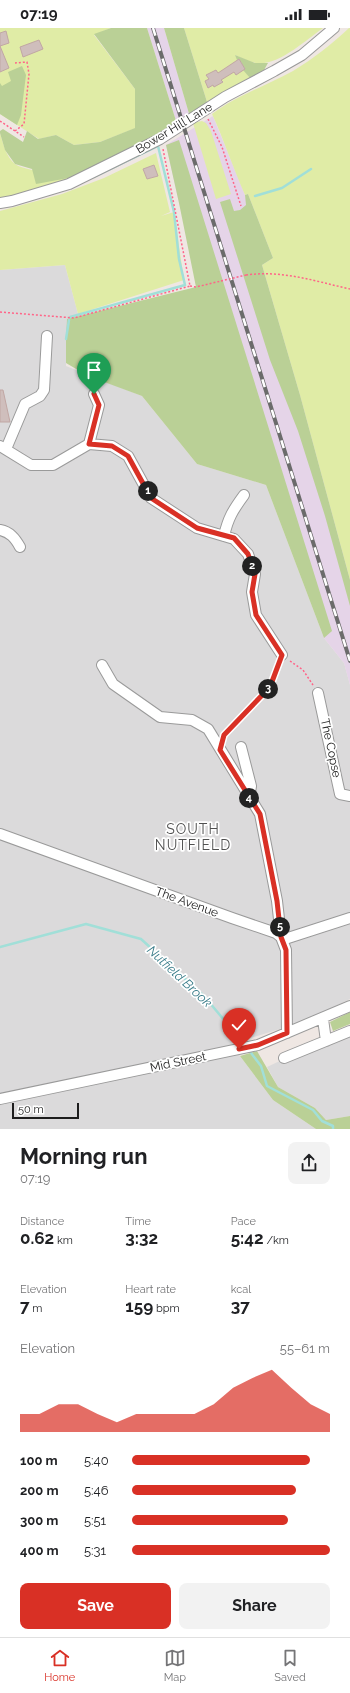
<!DOCTYPE html>
<meta charset="utf-8">
<style>
body{margin:0;font-family:Raleway,sans-serif;background:#f2f2f2;color:#202124;height:100vh;display:flex;flex-direction:column;font-size:15px;white-space:nowrap}
*{box-sizing:border-box;margin:0}
p{font-size:13px;color:#757577}
.icon{flex:none;width:22px;height:22px;fill:none;stroke:currentColor;stroke-width:2;stroke-linecap:round;stroke-linejoin:round}
.map{position:relative;height:1101px;overflow:hidden}
.sheet{display:flex;flex-direction:column;background:#fff;flex:1}
.sheet>*{flex:none}
.scale{position:absolute;left:12px;bottom:10px;width:67px;box-sizing:border-box;padding-left:4px;border:2px solid #1d1d1d;border-top:0;font-size:11px;line-height:14px;white-space:nowrap;color:#1d1d1d;-webkit-text-stroke:3px #fff;paint-order:stroke}
.pin{position:absolute;display:grid;place-items:center;width:34px;height:34px;color:#fff;margin:-41px -17px;border-radius:50% 50% 50% 0;rotate:-45deg;box-shadow:0 0 4px #0007}
.pin .icon{rotate:45deg}
.km{position:absolute;width:20px;height:20px;margin:-10px;border-radius:50%;background:#222;color:#fff;font-size:11px;line-height:20px;text-align:center}
.round{display:grid;place-items:center;flex:none;width:42px;height:42px;border-radius:8px;background:#f2f2f2}
.overview{display:flex;align-items:center;justify-content:space-between;height:68px;padding:0 20px}
h1{font-size:22px;font-weight:700;line-height:30px}
.figures{display:grid;grid-template-columns:repeat(3,1fr);gap:6px;height:68px;padding:4px 20px}
.figures div{display:grid;align-content:center}
.figures b{font-size:17px;font-weight:700}
.figures small{font-size:11px;font-weight:400}
.figures p{font-size:11px}
.chart{height:112px;padding:8px 20px}
.chart p{display:flex;justify-content:space-between}
.chart svg{width:100%;height:72px;margin-top:4px;fill:#d93025;opacity:.7}
.cta{display:flex;gap:8px;margin-top:auto;padding:8px 20px}
.cta a{flex:1;height:46px;border-radius:8px;background:#d93025;color:#fff;font-size:16px;font-weight:700;line-height:46px;text-align:center}
.cta a+a{background:#f2f2f2;color:#202124}
ul{padding:0 20px;list-style:none;font-size:13px}
li{display:grid;grid-template-columns:64px 48px 1fr;align-items:center;height:30px}
li i{height:10px;border-radius:5px;background:#d93025}
.status{display:flex;justify-content:space-between;align-items:center;height:28px;padding:0 20px;background:#fff;direction:ltr}
.status svg{height:11px;fill:currentColor}
.dock{display:flex;justify-content:space-around;align-items:center;height:56px;border-top:1px solid #e0e0e0;background:#fff;font-size:11px;color:#757577}
.dock a{display:grid;justify-items:center;gap:2px}
.dock .on{color:#d93025}
.map>svg:first-child{display:block}
</style>
<div class="status"><b>07:19</b><svg viewBox="0 0 49 12"><path d="M0 12V9h3v3zM5 12V6h3v6zM10 12V3h3v9zM15 12V0h3v12zM26 1h20v11H26zM47 4h2v5h-2z"/></svg></div>
<div class="map">
<svg width="350" height="1101" viewBox="0 0 350 1101">
<rect width="100%" height="100%" fill="#efe7e3"/>
<!-- residential -->
<path fill="#dbdadb" d="M65,237L78,286L70,289L66,311V338L142,368L197,436L266,457L324,610L344,635L350,657V971L303,994L231,1016L273,1072L316,1101H0V242Z
M350,1000V1088L326,1092L315,1080L278,1059L267,1039Z"/>
<!-- industrial -->
<path fill="#e5d4e8" d="M147,0H164L190,89L177,96Z
M213,88L245,167L262,237L350,552V657L344,635L324,610L179,175L166,117Z"/>
<!-- grass -->
<path fill="#e0eca6" fill-rule="evenodd" d="M0,0H111L94,7L135,61L136,100L100,114L74,117L56,107L39,111L0,86Z
M184,0H323C306,12 277,39 256,35C249,34 242,30 235,27L245,41L244,42L250,50L207,74Z
M349,0H350V552L300,367L262,237L273,230L248,166L245,167C233,140 224,112 212,86C237,67 266,58 293,43C313,31 332,16 349,0Z
M202,93L206,95L211,103L231,166L216,171L193,95Z
M0,105C3,115 6,129 15,136C24,143 62,146 74,149L68,153L0,171Z
M156,125L170,184L161,188L174,184L184,252L78,286L65,237L0,242V183L62,166L104,150ZM154,137L158,148L147,151L143,141Z"/>
<!-- forest -->
<path fill="#bad096" d="M111,0H147L177,96L74,149L36,156L32,141L15,136L5,122L0,105V103L3,101L23,114L27,103L38,111L56,107L74,117L100,114L135,100V61L94,6Z
M164,0H184L207,74L190,89Z
M235,27L255,35H268L264,42L250,50L243,42L245,41L239,31L237,32Z
M22,38L26,47L21,87L17,97L0,86V55L2,58L11,53L8,44Z
M179,112L332,603L324,610L266,457L197,436L142,368L88,348L66,335V311L67,291L196,259L179,175L166,117Z
M248,166L273,230L262,237L300,367L350,552V578L325,488L298,403L270,332L220,174L230,171L234,183L240,182L246,177L245,167Z
M350,984V996L333,1003L330,994Z
M257,1023L278,1059L315,1080L326,1092L350,1088V1101H316L273,1072L240,1028Z"/>
<g fill="none" stroke-linecap="round" stroke-linejoin="round">
<!-- stream -->
<path stroke="#a1dfd8" stroke-width="2.5" d="M255,168L282,160L311,141
M70,289L185,257L179,231L174,184L158,118L94,149
M66,311L69,292
M0,919L86,896L141,911L204,968L245,1017
M248,1021L261,1038L267,1058L313,1082L322,1093L333,1098V1101"/>
</g>
<!-- building -->
<path fill="#cfbebc" stroke="#c1a7a4" d="M6,3L9,15L0,18V5Z
M39,12L43,21L23,29L20,19Z
M0,18L9,40L0,44Z
M239,31L245,41L236,47L234,44L221,52L223,54L214,59L213,57L208,60L205,53L209,51L206,47L216,42L218,45Z
M154,137L158,148L147,151L143,141Z
M0,362H3L10,394H0Z"/>
<g fill="none" stroke-linecap="round" stroke-linejoin="round">
<defs>
<path id="minor" d="M0,175L12,173L69,156L160,111L225,69L274,43L302,27L334,0
M89,416L99,377L94,366
M0,418L31,437H53L89,416L112,418L128,428L151,470L197,500L234,511L248,526L255,546L252,564L256,587L282,627
M6,421L25,376L40,368L44,362L47,308
M0,502C10,504 15,510 20,519
M224,508C228,490 233,482 244,467
M102,637L113,656L160,689L192,692L208,701L260,786L277,873L281,909L288,910L350,890
M318,665L340,766L350,768
M241,719L251,758L249,771
M0,806L232,890L276,905L281,909L286,922L287,1005
M323,991L326,1013
M284,1030L350,1003
M0,1071L258,1017L350,978"/>
</defs>
<!-- minor casing -->
<use href="#minor" stroke="#9a9a9a" stroke-width="12"/>
<!-- path -->
<path stroke="#ff6488" stroke-width="1.5" stroke-dasharray="2 2" stroke-linecap="butt" d="M208,91L222,119L241,178
M0,93L24,109
M15,103L24,96L29,46L27,34L15,35
M246,247C283,242 314,253 350,261
M190,258L196,259L221,253
M0,284L74,290L190,258L163,121
M290,633L303,642L313,657
M223,708L270,659L278,636"/>
<!-- minor -->
<use href="#minor" stroke="#fff" stroke-width="10"/>
<defs>
<path id="rail" d="M153,0L350,633"/>
</defs>
<!-- rail casing -->
<use href="#rail" stroke="#6b6b6b" stroke-width="4"/>
<!-- rail -->
<use href="#rail" stroke="#fff" stroke-width="2.5" stroke-dasharray="8" stroke-linecap="butt"/>
<!-- path-bridge -->
<path stroke="#ff6488" stroke-width="1.5" stroke-dasharray="2 2" stroke-linecap="butt" d="M221,253L246,247"/>
</g>
<g fill="none" stroke-linecap="round" stroke-linejoin="round">
<defs>
<path id="route" d="M94,366L99,377L89,416L112,418L128,428L151,470L197,500L234,510L248,526L255,546L252,564L256,587L282,627L270,659L224,707L220,722L260,786L277,873L281,909L286,922L287,1005L258,1017L239,1021"/>
</defs>
<!-- route casing -->
<use href="#route" stroke="#fff" stroke-width="8"/>
<!-- route -->
<use href="#route" stroke="#d93025" stroke-width="5"/>
</g>
<g text-anchor="middle" stroke-width="3.5" stroke-linejoin="round" paint-order="stroke">
<!-- street labels -->
<g font-size="12" fill="#1d1d1d" stroke="#fff">
<text transform="translate(174 100) rotate(-31)" y="4">Bower Hill Lane</text>
<text transform="translate(331 720) rotate(78)" y="4">The Copse</text>
<text transform="translate(187 874) rotate(20)" y="4">The Avenue</text>
<text transform="translate(178 1034) rotate(-12)" y="4">Mid Street</text>
</g>
<!-- water labels -->
<g font-size="13" font-style="italic" fill="#397c89" stroke="#fff">
<text transform="translate(180 948) rotate(43)" y="5">Nutfield Brook</text>
</g>
<!-- quarter labels -->
<g font-size="14" letter-spacing="1" fill="#505050" stroke="#fff">
<text x="193" y="806">SOUTH<tspan x="193" dy="16">NUTFIELD</tspan></text>
</g>
</g>
</svg>
<div class="scale">50 m</div>
<div class="pin" style="left:94px;top:366px;background:#1e9e55"><svg class="icon" aria-label="arrive" viewBox="0 0 24 24"><path d="M6 21V4h12l-3 4 3 4H6"/></svg></div>
<div class="pin" style="left:239px;top:1021px;background:#d93025"><svg class="icon" aria-label="check" viewBox="0 0 24 24"><path d="M5 12l5 5 9-10"/></svg></div>
<b class="km" style="left:148px;top:463px">1</b>
<b class="km" style="left:252px;top:538px">2</b>
<b class="km" style="left:268px;top:661px">3</b>
<b class="km" style="left:249px;top:770px">4</b>
<b class="km" style="left:280px;top:899px">5</b>
</div>
<section class="sheet">
<div class="overview"><div><h1>Morning run</h1><p>07:19</p></div><a class="round"><svg class="icon" aria-label="share" viewBox="0 0 24 24"><path d="M12 15V3M7 8l5-5 5 5M5 13v7h14v-7"/></svg></a></div>
<div class="figures">
<div><p>Distance</p><b>0.62<small> km</small></b></div>
<div><p>Time</p><b>3:32</b></div>
<div><p>Pace</p><b>5:42<small> /km</small></b></div>
</div>
<div class="figures">
<div><p>Elevation</p><b>7<small> m</small></b></div>
<div><p>Heart rate</p><b>159<small> bpm</small></b></div>
<div><p>kcal</p><b>37</b></div>
</div>
<div class="chart"><p><span>Elevation</span>55–61 m</p>
<svg viewBox="0 0 160 44" preserveAspectRatio="none"><path d="M0 44V33L10 33L20 27L30 27L40 33L50 38L60 33L70 33L80 33L90 33L100 27L110 17L120 11L130 6L140 17L150 27L160 33V44z"/></svg>
</div>
<ul>
<li><b>100 m</b>5:40<i style="width:90%"></i></li>
<li><b>200 m</b>5:46<i style="width:83%"></i></li>
<li><b>300 m</b>5:51<i style="width:79%"></i></li>
<li><b>400 m</b>5:31<i style="width:100%"></i></li>
</ul>
<div class="cta"><a>Save</a><a>Share</a></div>
</section>
<nav class="dock">
<a class="on"><svg class="icon" aria-label="home" viewBox="0 0 24 24"><path d="M3 11l9-7 9 7M6 9v11h12V9"/></svg>Home</a>
<a><svg class="icon" aria-label="map" viewBox="0 0 24 24"><path d="M3 6l6-2 6 2 6-2v14l-6 2-6-2-6 2zM9 4v14M15 6v14"/></svg>Map</a>
<a><svg class="icon" aria-label="saved" viewBox="0 0 24 24"><path d="M7 4h10v16l-5-4-5 4z"/></svg>Saved</a>
</nav>
